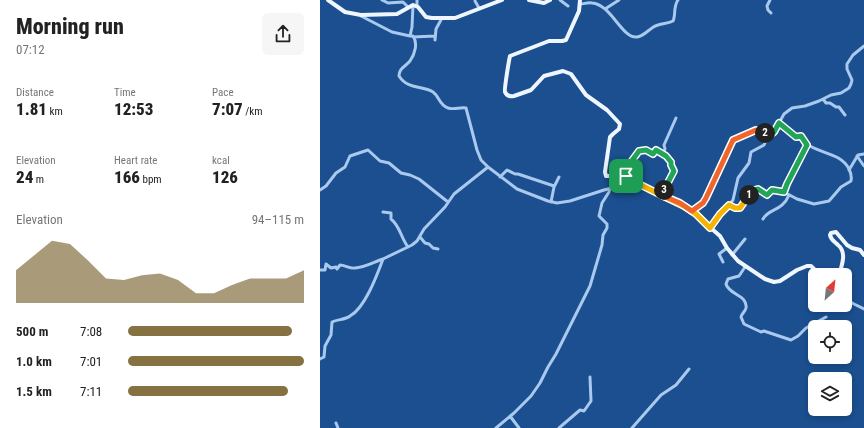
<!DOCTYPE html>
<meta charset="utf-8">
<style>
body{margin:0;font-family:"Roboto Condensed",sans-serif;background:#f6f6f6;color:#222;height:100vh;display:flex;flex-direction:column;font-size:15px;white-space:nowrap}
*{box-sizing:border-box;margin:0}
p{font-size:13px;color:#767676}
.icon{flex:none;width:22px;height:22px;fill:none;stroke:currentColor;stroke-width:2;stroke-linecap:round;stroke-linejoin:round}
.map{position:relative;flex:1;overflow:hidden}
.drawer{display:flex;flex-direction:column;background:#fff;width:320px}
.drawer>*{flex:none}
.needle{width:26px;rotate:27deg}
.controls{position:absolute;left:488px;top:268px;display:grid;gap:8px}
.controls a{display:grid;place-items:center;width:44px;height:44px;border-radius:6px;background:#fff;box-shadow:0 2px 6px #0003;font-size:20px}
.pin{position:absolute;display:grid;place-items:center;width:34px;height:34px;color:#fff;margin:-17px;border-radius:8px;box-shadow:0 2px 6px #0006}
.km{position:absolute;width:20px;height:20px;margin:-10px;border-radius:50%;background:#222;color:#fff;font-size:11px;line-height:20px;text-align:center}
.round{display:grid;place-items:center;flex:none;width:42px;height:42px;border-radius:6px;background:#f6f6f6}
.headline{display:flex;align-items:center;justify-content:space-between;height:68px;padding:0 16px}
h1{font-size:22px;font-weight:800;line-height:30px}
.figures{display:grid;grid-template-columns:repeat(3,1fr);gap:6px;height:68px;padding:4px 16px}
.figures div{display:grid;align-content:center}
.figures b{font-size:17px;font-weight:800}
.figures small{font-size:11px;font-weight:400}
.figures p{font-size:11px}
.chart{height:112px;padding:8px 16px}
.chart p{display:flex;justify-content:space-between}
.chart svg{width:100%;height:72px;margin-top:4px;fill:#857141;opacity:.7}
ul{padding:0 16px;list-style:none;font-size:13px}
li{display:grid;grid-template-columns:64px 48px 1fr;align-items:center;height:30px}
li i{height:10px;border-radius:5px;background:#857141}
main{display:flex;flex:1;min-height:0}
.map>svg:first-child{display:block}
</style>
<main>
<section class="drawer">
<div class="headline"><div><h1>Morning run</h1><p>07:12</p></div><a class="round"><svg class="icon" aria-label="share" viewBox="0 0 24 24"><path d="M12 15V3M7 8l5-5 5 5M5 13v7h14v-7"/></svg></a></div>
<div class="figures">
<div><p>Distance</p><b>1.81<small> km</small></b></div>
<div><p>Time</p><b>12:53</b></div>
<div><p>Pace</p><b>7:07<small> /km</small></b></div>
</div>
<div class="figures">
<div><p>Elevation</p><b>24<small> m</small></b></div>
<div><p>Heart rate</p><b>166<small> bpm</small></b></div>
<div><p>kcal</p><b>126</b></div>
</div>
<div class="chart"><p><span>Elevation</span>94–115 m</p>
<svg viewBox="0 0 160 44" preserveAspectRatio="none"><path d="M0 44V24L10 15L20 6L30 8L40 18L50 29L60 30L70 27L80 26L90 30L100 38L110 38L120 33L130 29L140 29L150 29L160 24V44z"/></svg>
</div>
<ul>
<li><b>500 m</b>7:08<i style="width:93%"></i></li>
<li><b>1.0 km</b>7:01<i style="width:100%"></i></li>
<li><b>1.5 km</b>7:11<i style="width:91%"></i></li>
</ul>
</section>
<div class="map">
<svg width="544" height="428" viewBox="0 0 544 428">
<rect width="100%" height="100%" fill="#1b4f8f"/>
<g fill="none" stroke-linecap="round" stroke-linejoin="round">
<!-- minor -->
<path stroke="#a9c9ee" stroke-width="3" d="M62,0L68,3L83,2L88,7
M240,0L248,6
M450,0L447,6L448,10L451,13
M155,1L159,8
M260,4C264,4 268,2 272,3C291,4 302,39 317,37C325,36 330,27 338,25C343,23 348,24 353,21C356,15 353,7 358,0
M93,5L92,27L90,36H93C98,43 95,54 90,61C85,67 79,68 79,76C88,90 102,85 113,92C119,96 119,105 128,108C134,110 140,107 146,108L157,150L161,160L168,167
M97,6V0
M285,9L299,0
M41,16L72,32L90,36
M93,37L115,36
M115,40L116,29L122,18
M503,99L506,103H510L516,107H519L525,115
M343,154L345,149L344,145L356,118
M537,156L544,166
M529,170L538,155L544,154
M305,176L307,166L319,151L326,150L333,154L336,150L346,156L351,162V165L354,171L341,195
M180,177L187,170L195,174H198L234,186
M0,190L6,186L16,173L25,167L30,156L48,150L60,161L69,163L81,173L90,175L99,179L128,202
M464,192C470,175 482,162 487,145
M231,202L234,187L239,177
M409,205L415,208H420L431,191L438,189L447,195L453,190L464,192L477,199L494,204L509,201L521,187L531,181C532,176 531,173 529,169C519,149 489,155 481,136L476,137L459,123
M372,211L383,203L386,198L413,140C426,136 436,124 448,137
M63,212L71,213V219C80,226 81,238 88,247
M443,219C449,208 462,212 469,195
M390,227L413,200L418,178L429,163L431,152L444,145L447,138L454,132L464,114L472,108L485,106L499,101L511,95L521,93L529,88L531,84L532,80L527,69V64L533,55L544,46
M100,237L105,243L109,244L113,248L118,249
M412,255L425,239
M403,262L399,254L407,248
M425,267L419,276L408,279L406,284C409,295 428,295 426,308C425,312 422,313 421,317L424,324L441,332L444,331L471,340L478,336L486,328L506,317
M0,270H5L6,264L11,268L16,267L17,269L20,265C25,265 30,269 35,268C44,268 54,262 63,259
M525,297L532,303L544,309
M0,359L4,357L5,346L11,335L12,322C18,319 25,320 30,316C45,308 57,275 63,259L92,245L97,241L104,229L125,207L134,194L168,167L197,189L228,201L237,203L250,201L284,190L315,182
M190,416L199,428
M16,423L18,428
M176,428L194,413L211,396L220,383L228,367L236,354L270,286L282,245L283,235L287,228V224L279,216L282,203L289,192L290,188
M239,428L260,410L264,411L271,401L270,377
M312,428L341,395L356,385L369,369"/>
<!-- major -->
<path stroke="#f0f6ff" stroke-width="4" d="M8,0L25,12L41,15L77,14L93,5L98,7L106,17L112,18H135L182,0
M209,0L224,3L230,0
M260,0L259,11L246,40L242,41H229L190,56C189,60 184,90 185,92C187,96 190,97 194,96L211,90L224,76L243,71L251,74L266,95L287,110L300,124L299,129L293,134L290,137L285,172L286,176H309L315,182L368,208L400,236L407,248L418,261L445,279L454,282L460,281L477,270L487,266H491L500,275
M519,275C522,265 527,252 518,245C514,241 511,240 510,235L511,233L516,232L527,245L532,248L540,250L544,255"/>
</g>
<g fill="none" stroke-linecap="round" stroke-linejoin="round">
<defs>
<path id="split-1" d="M306,176L311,177L315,182L337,193L364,206L376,214L390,228L400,214L409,205L415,208H420L429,195"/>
<path id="split-2" d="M429,195L431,191L438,189L447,195L452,190L464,192L467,184L487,145L481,136L476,137L459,123L454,132L448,137L445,133"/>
<path id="split-3" d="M344,190L341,195L360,203L372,211L383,203L386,198L413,140L436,130L445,133"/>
<path id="split-4" d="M306,176L308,166L319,151L326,150L333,154L336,150L346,156L351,162V165L354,171L344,190"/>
</defs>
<!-- split-1 casing -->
<use href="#split-1" stroke="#fff" stroke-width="8"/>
<!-- split-2 casing -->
<use href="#split-2" stroke="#fff" stroke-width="8"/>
<!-- split-3 casing -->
<use href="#split-3" stroke="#fff" stroke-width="8"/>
<!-- split-4 casing -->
<use href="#split-4" stroke="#fff" stroke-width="8"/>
<!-- split-1 -->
<use href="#split-1" stroke="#f5b400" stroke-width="5"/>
<!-- split-2 -->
<use href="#split-2" stroke="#22a559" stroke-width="5"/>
<!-- split-3 -->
<use href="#split-3" stroke="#f0652b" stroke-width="5"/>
<!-- split-4 -->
<use href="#split-4" stroke="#22a559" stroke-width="5"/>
</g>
</svg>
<div class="controls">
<a><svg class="needle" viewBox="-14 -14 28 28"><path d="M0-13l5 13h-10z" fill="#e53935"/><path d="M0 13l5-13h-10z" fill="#767676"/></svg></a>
<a><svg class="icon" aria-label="locate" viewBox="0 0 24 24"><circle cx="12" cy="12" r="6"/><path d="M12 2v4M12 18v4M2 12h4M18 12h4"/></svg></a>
<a><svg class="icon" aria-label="layers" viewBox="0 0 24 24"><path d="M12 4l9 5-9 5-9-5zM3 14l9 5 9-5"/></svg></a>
</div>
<div class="pin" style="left:306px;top:176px;background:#1e9e55"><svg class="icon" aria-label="arrive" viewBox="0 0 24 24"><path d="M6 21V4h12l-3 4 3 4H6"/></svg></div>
<b class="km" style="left:429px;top:195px">1</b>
<b class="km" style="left:445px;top:133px">2</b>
<b class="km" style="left:344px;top:190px">3</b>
</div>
</main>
